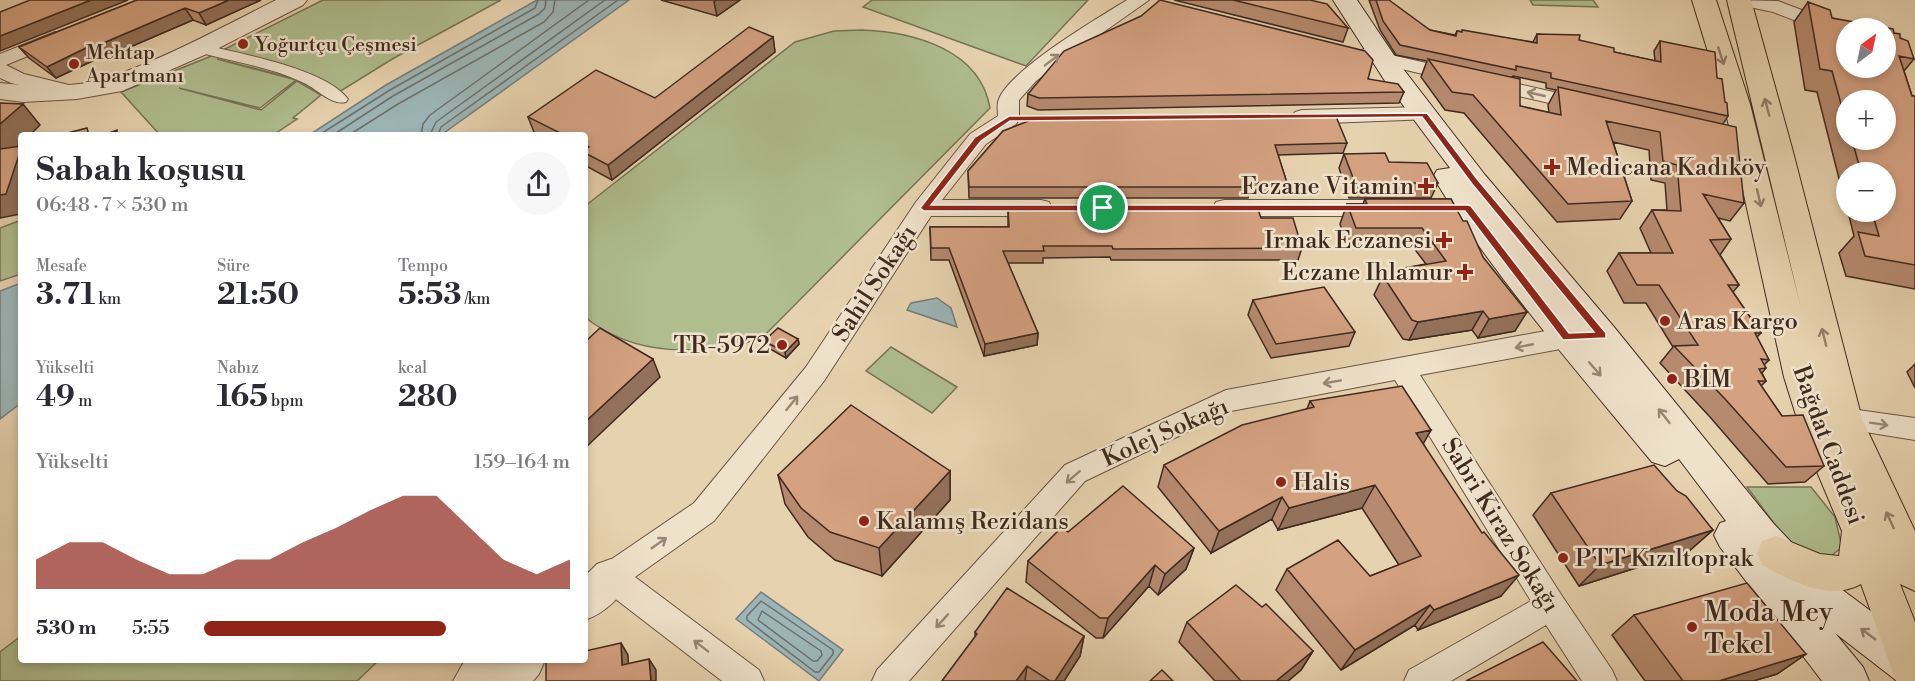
<!DOCTYPE html>
<html lang="tr">
<meta charset="utf-8">
<style>
body{margin:0;font-family:"Libre Bodoni",serif;background:#f7f7f7;color:#2b2b33;height:100vh;display:flex;flex-direction:column;font-size:22px;white-space:nowrap}
*{box-sizing:border-box;margin:0}
p{font-size:20px;color:#7c7c81}
.icon{flex:none;width:33px;height:33px;fill:none;stroke:currentColor;stroke-width:2;stroke-linecap:round;stroke-linejoin:round}
.map{position:relative;flex:1;overflow:hidden}
.panel{position:absolute;left:18px;top:132px;width:570px;height:531px;display:flex;flex-direction:column;background:#fff;border-radius:6px;box-shadow:0 3px 9px #0003}
.panel>*{flex:none}
.needle{width:39px;rotate:33deg}
.tools{position:absolute;left:1836px;top:18px;display:grid;gap:12px}
.tools a{display:grid;place-items:center;width:60px;height:60px;border-radius:50%;background:#fff;box-shadow:0 3px 9px #0003;font-size:30px}
.pin{position:absolute;display:grid;place-items:center;width:51px;height:51px;color:#fff;margin:-26px;border:3px solid #fff;border-radius:50%;box-shadow:0 2px 6px #0007}
.round{display:grid;place-items:center;flex:none;width:63px;height:63px;border-radius:32px;background:#f7f7f7}
.head{display:flex;align-items:center;justify-content:space-between;height:102px;padding:0 18px}
h1{font-size:33px;font-weight:700;line-height:45px}
.figures{display:grid;grid-template-columns:repeat(3,1fr);gap:9px;height:102px;padding:6px 18px}
.figures div{display:grid;align-content:center}
.figures b{font-size:30px;font-weight:700}
.figures small{font-size:16px;font-weight:400}
.figures p{font-size:16px}
.chart{height:168px;padding:12px 18px}
.chart p{display:flex;justify-content:space-between}
.chart svg{width:100%;height:108px;margin-top:6px;fill:#8f2418;opacity:.7}
ul{padding:0 18px;list-style:none;font-size:20px}
li{display:grid;grid-template-columns:96px 72px 1fr;align-items:center;height:45px}
li i{height:15px;border-radius:8px;background:#8f2418}
.map>svg:first-child{display:block}
</style>
<div class="map">
<svg width="1915" height="681" viewBox="0 0 1915 681">
<rect width="100%" height="100%" fill="#e7d2af"/>
<filter id="stains"><feTurbulence type="fractalNoise" baseFrequency=".00333" numOctaves="4"/><feColorMatrix values="0 0 0 0 .2 0 0 0 0 .09 0 0 0 0 .02 0 0 0 .5 -.17"/></filter>
<radialGradient id="worn" r=".72"><stop offset=".6" stop-color="#630" stop-opacity="0"/><stop offset="1" stop-color="#630" stop-opacity=".3"/></radialGradient>
<!-- green -->
<path fill="#afbd8f" stroke="#787458" stroke-width="1.5" d="M323,0H501L394,58L331,97L297,79L217,59L296,80L260,108L179,88L261,110L297,81L321,95L293,118L297,119L273,135H160L121,92L209,57Z
M872,0H1088L1026,66L863,7Z
M1530,0H1593L1598,7L1533,5Z
M862,30C913,32 980,49 990,108L761,339C703,355 634,358 585,317V206L795,42L834,31Z
M21,220V274L0,281V228Z
M891,347L957,387L932,413L866,371Z
M1747,487H1811L1835,517L1842,547L1831,556L1799,557Z
M21,636V660H379L357,681H0V652Z"/>
<!-- water -->
<path fill="#9cb5b7" stroke="#777d7b" stroke-width="1.5" d="M537,0H629L441,135H309L386,85Z
M21,283V403L0,419V291Z
M937,298L951,308L957,327L907,310L911,303Z
M761,592L843,650L819,681L736,619Z"/>
<g fill="none" stroke-linecap="round" stroke-linejoin="round">
<!-- shore -->
<path stroke="#6e706c" stroke-width="1.5" d="M319,135L390,90L535,8L538,0
M333,135L393,96L539,14L545,8L546,0
M349,135L398,104L544,22L553,12L555,0
M421,135L423,124L430,115L589,0
M430,135L436,122L605,0
M438,135L441,127L618,0
M761,601L833,650V654L819,672H815L747,620V616Z
M762,611L821,651L822,655L817,661H813L758,620Z"/>
<defs>
<path id="pedestrian" d="M200,44C237,53 325,68 348,99L346,102C332,106 317,89 304,83C270,66 231,62 195,51L193,48Z"/>
<path id="minor" d="M1127,0H1149L1054,67L1036,81L1019,100V119L1016,124L986,144L942,200H1041L1049,202L1052,208L1049,214L1041,216H931L824,381L714,521L635,577L759,670L764,681H722L600,587L596,577L600,567L694,503L806,367L916,202L970,134L998,116C998,112 997,107 998,102C1005,72 1100,17 1127,0Z
M1733,0L1778,1L1849,28H1846V40L1773,12L1735,4Z
M55,32L62,34L65,38L62,42L6,65L24,74L73,86L76,90L73,94L66,96L11,83L0,78V54Z
M1365,49L1584,99L1591,100L1594,105L1591,110L1584,111L1358,59L1355,55L1358,51Z
M1424,107L1431,109L1434,114L1431,119L1302,124L1295,122L1292,117L1295,112L1302,110Z
M1224,200H1380L1388,202L1391,208L1388,214L1380,216H1224L1216,214L1213,208L1216,202Z
M1584,326L1593,329L1597,336L1593,343L1420,375L1562,596L1612,670L1617,681H1582L1546,625L1451,681H1404L1409,670L1531,601L1395,380L1231,411L1085,481L909,681H872L877,670L1065,465L1226,390L1567,327Z
M1844,408L1915,418V440L1834,427L1830,419L1834,411Z"/>
<path id="tertiary" d="M276,0H307L303,5L209,53L122,91L77,99L23,102L0,99V83C28,86 79,88 105,79C164,59 221,28 276,0Z
M611,559L625,564L631,577C622,597 605,613 585,620V576L597,564Z
M465,660H545L539,674L533,681H453Z"/>
<path id="secondary" d="M1333,0H1357L1404,70L1485,175L1614,327L1773,523L1821,574L1915,644V681H1897L1835,633L1863,667L1869,681H1822L1720,547L1714,535L1720,523L1726,521L1679,459L1665,466L1652,462C1576,370 1496,279 1433,177L1437,170L1450,168L1385,81Z"/>
<path id="primary" d="M1692,0H1716L1750,104L1801,308L1727,0H1751L1792,148L1862,419L1915,531V591L1900,584L1915,622V681H1896L1861,584C1828,602 1792,581 1762,565L1757,553L1762,541L1776,536L1820,554L1839,556L1842,531L1804,441L1784,377L1724,104Z"/>
</defs>
<!-- pedestrian casing -->
<use href="#pedestrian" stroke="#6a5444" stroke-width="2"/>
<!-- minor casing -->
<use href="#minor" stroke="#6a5444" stroke-width="2"/>
<!-- tertiary casing -->
<use href="#tertiary" stroke="#6a5444" stroke-width="2"/>
<!-- secondary casing -->
<use href="#secondary" stroke="#402a20" stroke-width="2"/>
<!-- primary casing -->
<use href="#primary" stroke="#402a20" stroke-width="2"/>
<!-- pedestrian -->
<use href="#pedestrian" fill="#efe2cb" fill-rule="evenodd"/>
<!-- minor -->
<use href="#minor" fill="#efe2cb" fill-rule="evenodd"/>
<!-- tertiary -->
<use href="#tertiary" fill="#efe2cb" fill-rule="evenodd"/>
<!-- secondary -->
<use href="#secondary" fill="#efe2cb" fill-rule="evenodd"/>
<!-- primary -->
<use href="#primary" fill="#e7d2af" fill-rule="evenodd"/>
</g>
<!-- wall -->
<path fill="#b68a6f" stroke="#402a20" stroke-width="1.5" fill-rule="evenodd" d="M137,0H261L206,25L193,20L102,59L101,57L56,78L29,58L19,47Z
M661,0H740L717,16Z
M1174,0H1310L1348,28L1343,42Z
M1369,0H1376L1430,30L1455,35L1457,31L1533,42L1537,34L1579,40L1614,52L1655,61L1654,51L1660,41L1717,78L1728,116L1723,124L1744,203L1730,221L1718,218L1731,239L1720,255L1739,285L1733,292L1761,333L1757,337L1769,360L1764,365L1766,368L1762,373L1766,381L1761,386L1782,416L1824,466L1805,482L1768,484L1710,417L1660,363L1673,347L1646,303H1624L1607,271L1619,253H1651L1640,228L1652,210H1667L1665,183L1651,180L1649,150L1613,142L1632,201L1620,219L1557,222L1464,113L1445,110L1421,77L1427,61L1396,55L1380,30ZM1513,76L1546,83V88L1556,90L1548,105L1549,113L1520,106L1512,77Z
M1808,2L1832,18L1894,33L1900,38L1914,59L1904,71L1912,96H1915V289L1846,276L1839,253L1854,236L1848,212H1886V172H1846V206L1817,92L1805,90L1794,22ZM1846,100L1886,140H1846Z
M773,37L775,52L612,180L588,167L585,159V135H539L534,132L528,117L655,98Z
M1368,79L1404,92L1399,103L1038,110L1027,106L1028,94Z
M1003,131L1347,143L1343,153L1278,155L1287,183L1283,193L1249,194L1248,198H969L968,171Z
M1344,154L1389,162L1438,183L1431,198H1349L1339,168Z
M1365,199H1451L1515,331L1478,338L1472,330L1409,340L1403,339L1374,295L1383,276H1386L1388,271L1426,264L1413,247H1348L1340,224L1347,204H1363Z
M1008,206L1261,218L1302,248L1298,260H1111L1110,257L1043,258V263H1008L1038,333L1037,345L984,356L949,260H931L930,227H1008Z
M1253,300L1355,332L1349,346L1271,358L1248,315Z
M798,339L799,344L786,358L765,346L764,341Z
M1915,364V388L1907,372Z
M1310,401L1431,430L1423,443L1501,596L1418,630L1415,625L1341,670L1276,590L1287,569L1370,576L1399,565L1362,508L1278,530L1272,519L1211,553L1158,487L1164,465L1307,409Z
M950,471V500L882,576L835,560L808,537L785,504L778,475Z
M1677,491L1713,530L1689,551L1579,586L1533,515L1551,493Z
M1068,532L1194,548L1186,569L1158,595L1149,586L1103,638H1096L1026,582L1028,561Z
M1634,615L1806,654L1777,674L1753,681H1645L1612,635Z
M1187,622L1313,651L1301,670L1288,681H1215L1179,642Z
M975,632L1084,636L1080,656L1064,681H942L975,637Z"/>
<!-- shaded-wall -->
<path fill="#94715a" stroke="#402a20" stroke-width="1.5" d="M91,0H128L0,51V36Z
M229,0H261L206,25L199,13Z
M716,0H740L717,16L714,2Z
M185,8L193,20L102,59L94,47Z
M773,37L775,52L612,180L608,165Z
M92,45L101,57L56,78L47,67Z
M23,104L40,125L30,135H21V143L7,156L0,148V124Z
M21,149V214L0,218V195Z
M1483,311L1472,330L1409,340L1418,322Z
M1527,312L1515,331L1478,338L1489,319Z
M1038,333L1037,345L984,356L985,344Z
M798,339L799,344L786,358L785,352Z
M653,359L660,377L585,448V422Z
M1431,430L1418,453L1416,433Z
M950,471V500L882,576L879,548Z
M1375,485L1362,508L1278,530L1289,508Z
M1282,497L1272,519L1211,553L1219,531Z
M1713,530L1689,551L1579,586L1600,565Z
M1194,548L1186,569L1158,595L1165,574Z
M1155,565L1149,586L1103,638L1108,618Z
M1519,575L1501,596L1418,630L1434,610Z
M1430,605L1415,625L1341,670L1355,650Z
M1084,636L1080,656L1064,681H1055Z
M621,643L628,655L629,676L622,665Z
M1313,651L1301,670L1288,681H1276Z
M1806,654L1777,674L1753,681H1719Z
M649,659L656,670V681H651Z
M1027,666L1025,681H1016Z"/>
<!-- building -->
<path fill="#d4a181" stroke="#402a20" stroke-width="1.5" fill-rule="evenodd" d="M30,0H91L0,36V12Z
M137,0H229L199,13L185,8L94,47L92,45L47,67L19,47Z
M1160,0L1365,51L1373,60L1368,79L1398,84L1404,92L1039,98L1028,94L1064,51L1141,16Z
M1233,0H1310L1327,4L1348,28Z
M1376,0H1389L1430,30L1456,36L1457,31L1462,32V30L1537,43V34L1580,35L1579,40L1614,48V52L1661,62L1660,41L1715,52L1717,78L1722,79L1725,102L1727,103L1728,116L1551,78V73L1516,66V70L1400,45L1383,21Z
M1808,2L1830,10L1832,18L1893,29L1894,33L1900,34V38L1908,41L1914,59L1899,56L1912,96H1915V265L1865,256L1858,232L1879,236L1872,212H1886V172H1861L1852,140H1886V100H1846V122L1832,71L1820,69ZM1846,28H1886V68H1846Z
M749,27L773,37L608,165L585,153V150L589,147L585,145V135H564L528,117L596,70L655,98Z
M1428,59L1520,79V106L1561,115L1558,87L1736,127L1744,203L1703,194L1731,239L1710,240L1739,285H1728L1761,333H1755L1769,360L1761,359L1766,368L1759,369L1766,381H1758L1782,416L1803,415L1824,466L1786,467L1726,400L1674,346L1698,345L1659,285H1637L1619,253H1673L1652,210L1681,211L1677,165L1663,161L1660,132L1606,121L1632,201L1568,204L1473,95L1452,92Z
M0,103L23,104L0,124Z
M1335,114L1347,143L1275,145L1287,183H1249L1251,187H969L968,171L1003,131L1036,118Z
M87,128L89,135H60Z
M117,130V135H104Z
M21,146V149L6,194L0,195V149Z
M1385,153L1389,162L1427,163L1438,183H1355L1344,154Z
M1365,199H1451L1463,221H1467L1483,257L1527,312L1489,319L1483,311L1418,322L1412,320L1383,276L1390,275L1388,271L1446,261L1422,228H1356L1347,204H1367Z
M1008,206H1257L1261,218H1293L1302,248L1113,249L1112,246H1043L1044,251H1003L1038,333L985,344L949,248H931L930,227H1009Z
M1324,287L1355,332L1276,344L1253,300Z
M600,328L653,359L585,422V342Z
M778,328L798,339L785,352L764,341Z
M1402,386L1431,430L1416,433L1482,533L1484,532L1519,575L1434,610L1430,605L1355,650L1287,569L1338,540L1370,576L1421,556L1375,485L1289,508L1282,497L1219,531L1164,465L1242,425L1314,407L1310,401Z
M851,405L950,471L879,548L830,532L801,508L778,475Z
M1654,465L1677,491L1686,496L1713,530L1600,565L1551,493Z
M1123,486L1194,548L1165,574L1155,565L1108,618H1100L1028,561L1062,527L1068,532Z
M1747,583L1806,654L1719,681H1683L1634,615Z
M1236,585L1262,607L1266,604L1313,651L1276,681H1241L1187,622Z
M1007,588L1084,636L1055,681H1050L1027,666L1016,681H942L977,634L975,632Z
M1543,642L1577,681H1466Z
M621,643L622,665L649,659L651,681H546V660H585V651Z
M1162,670L1173,681H1150Z"/>
<!-- one-way arrows -->
<defs><path id="oneway-shaft" d="M-6 0H5M1.5-3L5.5 0L1.5 3" fill="none" stroke-width="1.6" stroke-linecap="round" stroke-linejoin="round" transform="scale(1.5)"/></defs>
<g stroke="#947e68">
<use href="#oneway-shaft" transform="translate(1721 56) rotate(72)"/>
<use href="#oneway-shaft" transform="translate(1767 107) rotate(-105)"/>
<use href="#oneway-shaft" transform="translate(1759 198) rotate(77)"/>
<use href="#oneway-shaft" transform="translate(1824 337) rotate(-104)"/>
<use href="#oneway-shaft" transform="translate(1890 520) rotate(-115)"/>
</g>
<g stroke="#988676">
<use href="#oneway-shaft" transform="translate(1052 60) rotate(-37)"/>
<use href="#oneway-shaft" transform="translate(1536 94) rotate(-167)"/>
<use href="#oneway-shaft" transform="translate(1524 346) rotate(169)"/>
<use href="#oneway-shaft" transform="translate(1595 369) rotate(49)"/>
<use href="#oneway-shaft" transform="translate(1332 382) rotate(170)"/>
<use href="#oneway-shaft" transform="translate(792 403) rotate(-51)"/>
<use href="#oneway-shaft" transform="translate(1664 416) rotate(-128)"/>
<use href="#oneway-shaft" transform="translate(1879 424) rotate(9)"/>
<use href="#oneway-shaft" transform="translate(1073 477) rotate(139)"/>
<use href="#oneway-shaft" transform="translate(659 543) rotate(-35)"/>
<use href="#oneway-shaft" transform="translate(942 621) rotate(132)"/>
<use href="#oneway-shaft" transform="translate(1868 634) rotate(-144)"/>
<use href="#oneway-shaft" transform="translate(701 646) rotate(-143)"/>
</g>
<!-- route -->
<path fill="#8f2418" stroke="#fff" stroke-width="1.5" fill-rule="evenodd" d="M1427,113L1478,180L1606,333V338L1563,340L1465,211H924L920,208L975,137L1009,116ZM1422,117L1472,184L1594,332L1569,333L1471,206L1468,205H931L981,141L1010,121Z"/>
<!-- markers -->
<g fill="#8f2418" stroke="#efe2cb" stroke-width="2">
<circle cx="243" cy="44" r="6"/>
<circle cx="74" cy="64" r="6"/>
<path d="M1549 158h6v6h6v6h-6v6h-6v-6h-6v-6h6z"/>
<path d="M1423 177h6v6h6v6h-6v6h-6v-6h-6v-6h6z"/>
<path d="M1441 231h6v6h6v6h-6v6h-6v-6h-6v-6h6z"/>
<path d="M1462 263h6v6h6v6h-6v6h-6v-6h-6v-6h6z"/>
<circle cx="1665" cy="321" r="6"/>
<circle cx="782" cy="345" r="6"/>
<circle cx="1672" cy="379" r="6"/>
<circle cx="1281" cy="482" r="6"/>
<circle cx="864" cy="521" r="6"/>
<circle cx="1563" cy="558" r="6"/>
<circle cx="1692" cy="627" r="6"/>
</g>
<g text-anchor="middle" stroke-width="5" stroke-linejoin="round" paint-order="stroke">
<!-- far-poi labels -->
<g font-size="20" fill="#402a20" stroke="#efe2cb" text-anchor="start">
<text x="255" y="51">Yoğurtçu Çeşmesi</text>
<text x="86" y="59">Mehtap<tspan x="86" dy="23">Apartmanı</tspan></text>
</g>
<!-- poi labels -->
<g font-size="24" fill="#402a20" stroke="#efe2cb" text-anchor="start">
<text x="1566" y="175">Medicana Kadıköy</text>
<text x="1414" y="194" text-anchor="end">Eczane Vitamin</text>
<text x="1432" y="248" text-anchor="end">Irmak Eczanesi</text>
<text x="1453" y="280" text-anchor="end">Eczane Ihlamur</text>
<text x="1677" y="329">Aras Kargo</text>
<text x="770" y="353" text-anchor="end">TR-5972</text>
<text x="1684" y="387">BİM</text>
<text x="1293" y="490">Halis</text>
<text x="876" y="529">Kalamış Rezidans</text>
<text x="1575" y="566">PTT Kızıltoprak</text>
</g>
<!-- street labels -->
<g font-size="24" fill="#402a20" stroke="#efe2cb">
<text transform="translate(874 283) rotate(-57)" y="8">Sahil Sokağı</text>
<text transform="translate(1165 432) rotate(-24)" y="8">Kolej Sokağı</text>
<text transform="translate(1829 445) rotate(70)" y="8">Bağdat Caddesi</text>
<text transform="translate(1501 525) rotate(58)" y="8">Sabri Kiraz Sokağı</text>
</g>
<!-- near-poi labels -->
<g font-size="28" fill="#402a20" stroke="#efe2cb" text-anchor="start">
<text x="1704" y="621">Moda Mey<tspan x="1704" dy="32">Tekel</tspan></text>
</g>
</g>
<rect width="100%" height="100%" filter="url(#stains)"/>
<rect width="100%" height="100%" fill="url(#worn)"/>
</svg>
<div class="tools">
<a><svg class="needle" viewBox="-14 -14 28 28"><path d="M0-13l5 13h-10z" fill="#e53935"/><path d="M0 13l5-13h-10z" fill="#7c7c81"/></svg></a>
<a>+</a>
<a>−</a>
</div>
<div class="pin" style="left:1103px;top:208px;background:#1e9e55"><svg class="icon" aria-label="arrive" viewBox="0 0 24 24"><path d="M6 21V4h12l-3 4 3 4H6"/></svg></div>
<section class="panel">
<div class="head"><div><h1>Sabah koşusu</h1><p>06:48 · 7 × 530 m</p></div><a class="round"><svg class="icon" aria-label="share" viewBox="0 0 24 24"><path d="M12 15V3M7 8l5-5 5 5M5 13v7h14v-7"/></svg></a></div>
<div class="figures">
<div><p>Mesafe</p><b>3.71<small> km</small></b></div>
<div><p>Süre</p><b>21:50</b></div>
<div><p>Tempo</p><b>5:53<small> /km</small></b></div>
</div>
<div class="figures">
<div><p>Yükselti</p><b>49<small> m</small></b></div>
<div><p>Nabız</p><b>165<small> bpm</small></b></div>
<div><p>kcal</p><b>280</b></div>
</div>
<div class="chart"><p><span>Yükselti</span>159–164 m</p>
<svg viewBox="0 0 160 44" preserveAspectRatio="none"><path d="M0 44V32L10 25L20 25L30 32L40 38L50 38L60 32L70 32L80 25L90 19L100 12L110 6L120 6L130 19L140 32L150 38L160 32V44z"/></svg>
</div>
<ul>
<li><b>530 m</b>5:55<i style="width:66%"></i></li>
</ul>
</section>
</div>
